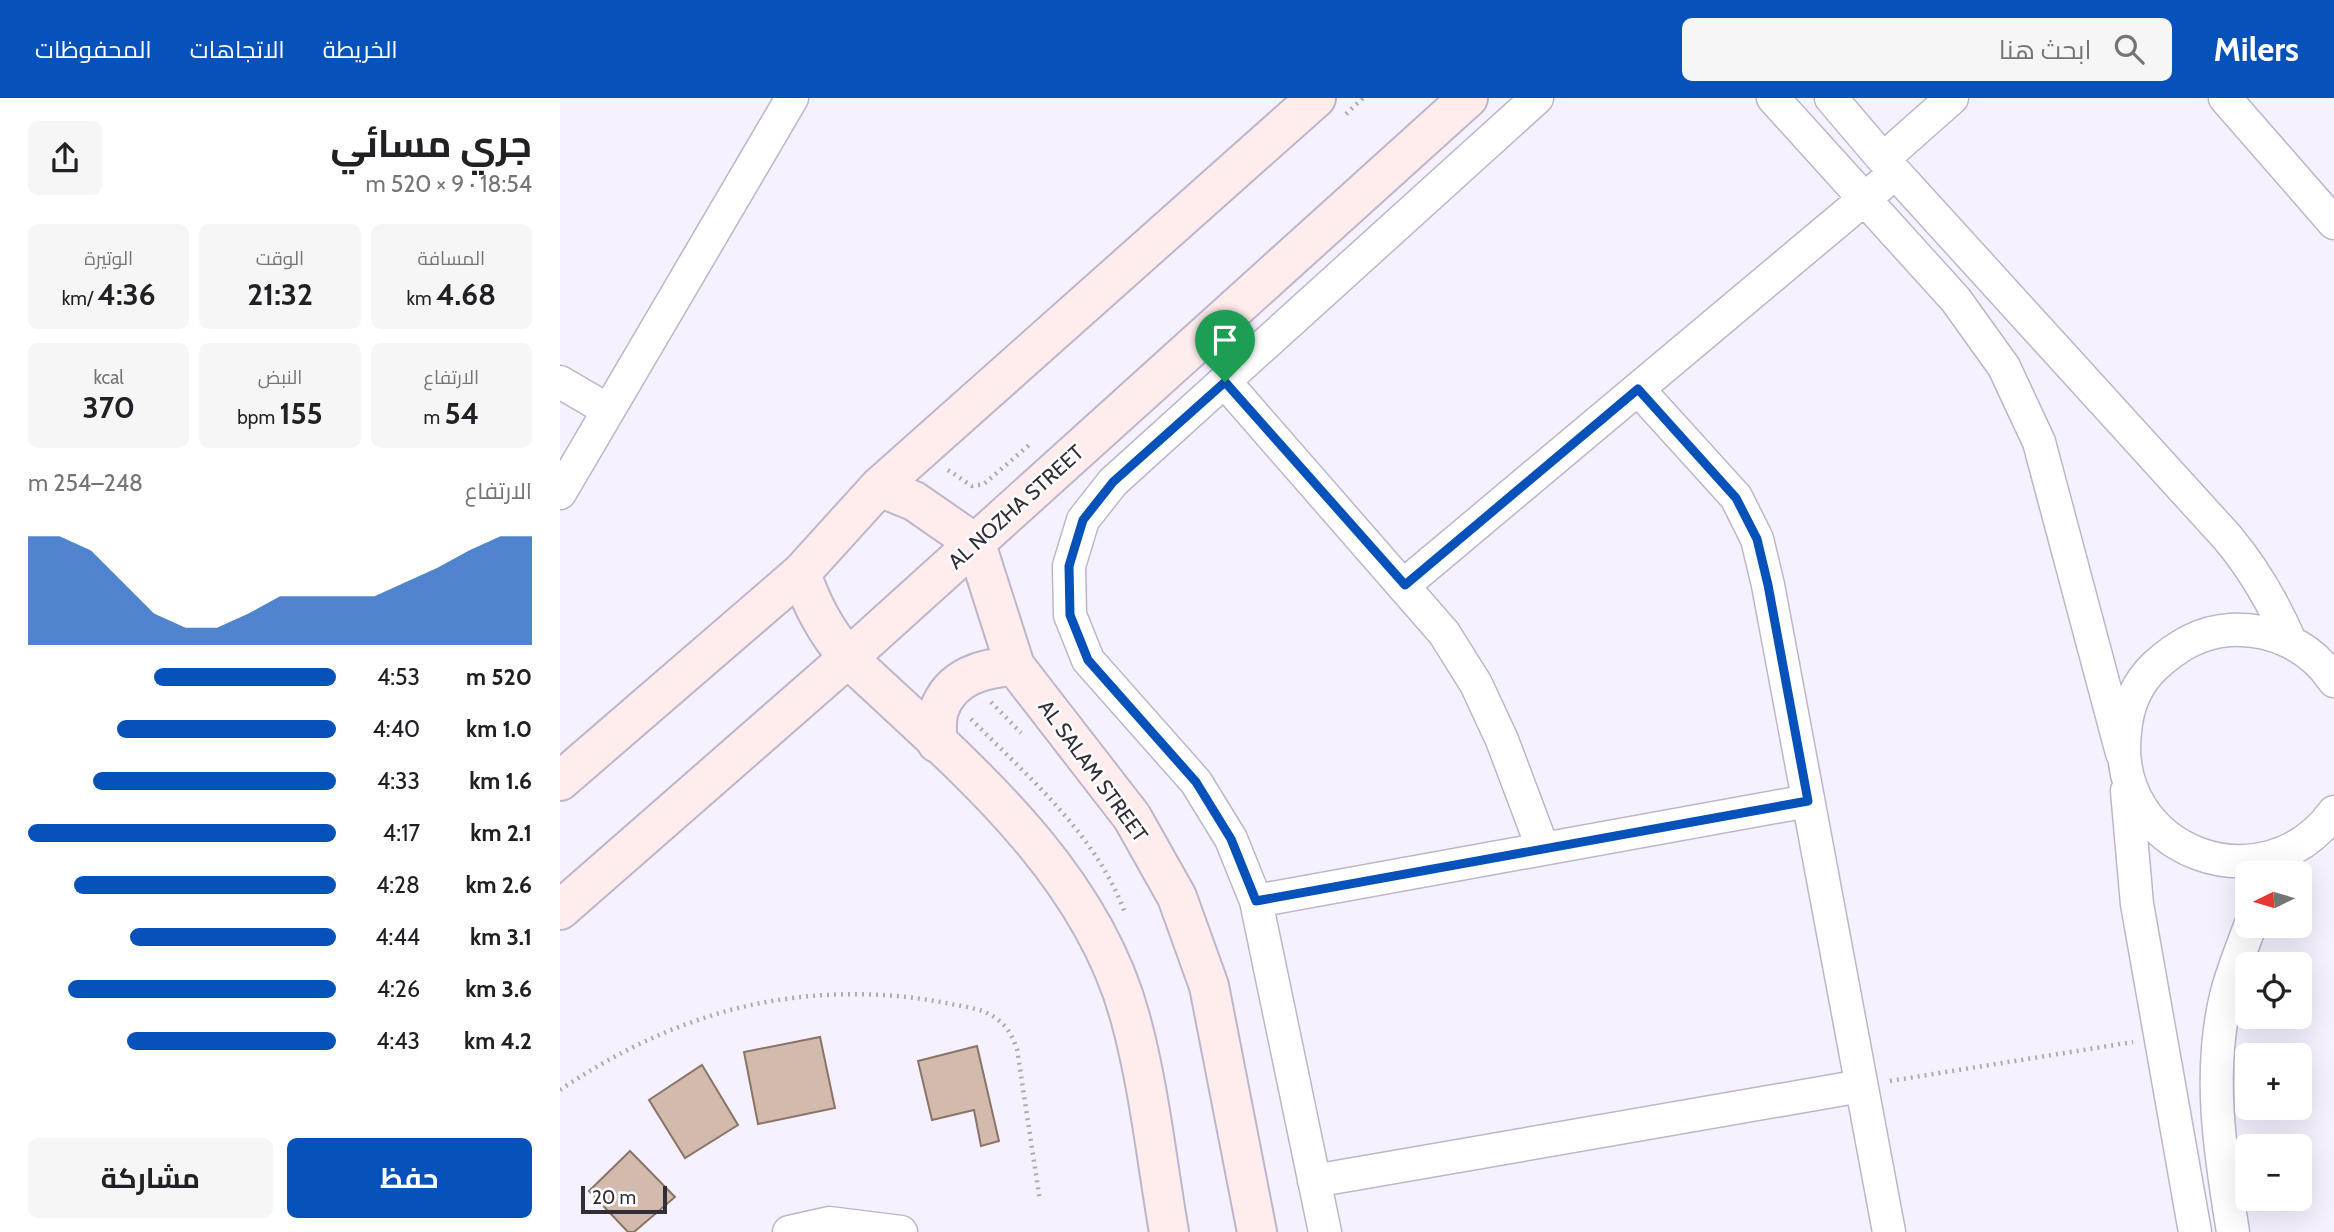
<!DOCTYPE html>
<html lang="ar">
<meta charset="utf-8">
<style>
body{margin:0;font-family:Cabin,Cairo,sans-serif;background:#f6f6f6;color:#202124;direction:rtl;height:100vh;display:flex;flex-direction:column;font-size:26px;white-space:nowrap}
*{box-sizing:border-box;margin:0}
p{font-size:23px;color:#757577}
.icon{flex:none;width:38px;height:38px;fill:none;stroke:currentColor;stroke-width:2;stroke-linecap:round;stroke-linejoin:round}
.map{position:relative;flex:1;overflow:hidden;direction:ltr}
.side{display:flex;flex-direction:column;background:#fff;width:560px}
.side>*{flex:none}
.needle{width:46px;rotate:265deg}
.buttons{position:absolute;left:1675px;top:763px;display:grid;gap:14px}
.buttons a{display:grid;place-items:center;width:77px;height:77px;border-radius:10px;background:#fff;box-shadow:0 7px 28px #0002;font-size:35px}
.scale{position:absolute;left:21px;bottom:18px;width:86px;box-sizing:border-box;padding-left:7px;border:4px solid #312e37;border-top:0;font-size:19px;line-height:24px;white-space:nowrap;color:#312e37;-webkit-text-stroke:5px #fff;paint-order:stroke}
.pin{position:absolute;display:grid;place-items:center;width:60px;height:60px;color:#fff;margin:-72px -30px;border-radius:50% 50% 50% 0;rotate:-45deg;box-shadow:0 0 7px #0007}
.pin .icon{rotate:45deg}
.round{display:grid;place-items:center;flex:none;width:74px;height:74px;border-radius:10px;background:#f6f6f6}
.summary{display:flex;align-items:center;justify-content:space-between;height:119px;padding:0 28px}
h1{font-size:38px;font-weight:700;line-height:52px}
.metrics{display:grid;grid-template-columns:repeat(3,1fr);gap:10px;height:119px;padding:7px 28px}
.metrics div{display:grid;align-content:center;border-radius:10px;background:#f6f6f6;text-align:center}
.metrics b{font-size:30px;font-weight:700}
.metrics small{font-size:19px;font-weight:400}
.metrics p{font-size:19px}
.chart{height:196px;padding:14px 28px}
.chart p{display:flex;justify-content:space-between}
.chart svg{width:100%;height:126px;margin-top:7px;fill:#0751bb;opacity:.7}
.primary-button{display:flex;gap:14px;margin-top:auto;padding:14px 28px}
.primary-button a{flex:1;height:80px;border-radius:10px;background:#0751bb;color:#fff;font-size:28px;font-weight:700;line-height:80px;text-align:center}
.primary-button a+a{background:#f6f6f6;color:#202124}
ul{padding:0 28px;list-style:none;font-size:23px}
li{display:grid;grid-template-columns:112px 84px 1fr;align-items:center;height:52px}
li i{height:18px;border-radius:9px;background:#0751bb}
header{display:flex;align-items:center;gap:42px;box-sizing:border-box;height:98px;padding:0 35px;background:#0751bb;color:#fff}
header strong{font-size:33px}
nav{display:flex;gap:38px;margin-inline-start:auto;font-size:24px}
.search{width:490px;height:63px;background:#f6f6f6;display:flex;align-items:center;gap:18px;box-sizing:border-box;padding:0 24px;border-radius:10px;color:#757577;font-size:26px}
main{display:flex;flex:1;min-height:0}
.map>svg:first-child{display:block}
</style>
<header>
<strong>Milers</strong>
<div class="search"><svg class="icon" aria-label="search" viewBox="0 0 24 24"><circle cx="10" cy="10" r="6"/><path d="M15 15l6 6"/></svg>ابحث هنا</div>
<nav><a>الخريطة</a><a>الاتجاهات</a><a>المحفوظات</a></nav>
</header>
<main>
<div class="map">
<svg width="1774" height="1134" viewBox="0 0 1774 1134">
<rect width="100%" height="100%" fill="#f6f1ff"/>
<!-- building -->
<path fill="#d2baad" stroke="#8a7468" stroke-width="2" d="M260,939L275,1010L198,1026L184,954Z
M417,948L439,1043L421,1048L414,1012L372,1022L358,963Z
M142,967L178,1027L125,1060L89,1002Z
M70,1053L115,1099L74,1134H68L29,1093Z"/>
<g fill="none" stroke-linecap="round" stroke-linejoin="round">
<defs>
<path id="street" d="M1213,0L1396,202L1444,269L1479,344L1562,655
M1271,0L1323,61L1667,439C1694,471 1713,504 1730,543
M1665,0L1774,125
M1323,61L1392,0
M0,284L48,312
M665,284L884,535L916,586L942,642L983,751
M1078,291L1176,399L1197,441L1208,487L1329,1134
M0,395L232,0
M844,487L1321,87
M1774,583C1751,548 1712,530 1670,532C1640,534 1617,548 1595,568C1577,585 1567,609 1565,634C1551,754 1703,811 1774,714
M1567,693L1577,806L1635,1134
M696,803L1248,703
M754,1083L1301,988
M229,1134L269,1125L341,1134
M765,1134L696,803L671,741L636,684L528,562L510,517L509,468L523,422L553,384L977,0
M1673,1134C1660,1055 1647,973 1667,894C1673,872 1682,850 1690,828"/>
<path id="secondary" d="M319,389L354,403L416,446L455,568L572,719L617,799L649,888L697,1134
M241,475C252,508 266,533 288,560C397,663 529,768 570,919C589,987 597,1065 609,1134
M377,645C377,635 376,621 379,612C391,578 423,570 455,568
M0,683L241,475L319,389L756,0
M0,812L288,560L908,0"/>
</defs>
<!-- street casing -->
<use href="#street" stroke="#bdb5cb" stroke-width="35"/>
<!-- secondary casing -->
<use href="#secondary" stroke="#bdb5cb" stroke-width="42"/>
<!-- path -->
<path stroke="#ada9b5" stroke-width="4.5" stroke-dasharray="2 5" stroke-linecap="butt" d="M786,16L803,0
M388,372L412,388L424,386L469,347
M431,604L461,635
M411,621C469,680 536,736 565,815
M1330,983L1573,944
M0,992C43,963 88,939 138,922C217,894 309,889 391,906C407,909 424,911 437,921C448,929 452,938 457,951L480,1103"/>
<!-- street -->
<use href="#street" stroke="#fff" stroke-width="32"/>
<!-- secondary -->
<use href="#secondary" stroke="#ffeded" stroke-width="38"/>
</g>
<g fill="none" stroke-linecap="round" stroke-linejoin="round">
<defs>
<path id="route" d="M665,284L845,487L1078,291L1176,400L1197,441L1208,487L1248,703L696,803L671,741L636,684L528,562L510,517L509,468L523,422L553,384Z"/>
</defs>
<!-- route casing -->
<use href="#route" stroke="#fff" stroke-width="14"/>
<!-- route -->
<use href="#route" stroke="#0751bb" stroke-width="9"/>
</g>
<g text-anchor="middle" stroke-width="5" stroke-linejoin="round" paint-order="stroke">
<!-- street labels -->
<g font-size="21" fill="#312e37" stroke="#fff">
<text transform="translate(456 409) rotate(-42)" y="7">AL NOZHA STREET</text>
<text transform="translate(533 673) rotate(54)" y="7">AL SALAM STREET</text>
</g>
</g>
</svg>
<div class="buttons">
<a><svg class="needle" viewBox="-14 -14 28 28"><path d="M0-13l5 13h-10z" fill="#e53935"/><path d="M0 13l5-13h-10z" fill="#757577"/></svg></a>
<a><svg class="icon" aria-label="locate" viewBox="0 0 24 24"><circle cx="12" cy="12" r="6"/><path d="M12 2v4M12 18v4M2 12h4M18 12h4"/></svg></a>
<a>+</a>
<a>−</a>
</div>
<div class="scale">20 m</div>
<div class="pin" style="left:665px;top:284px;background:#1e9e55"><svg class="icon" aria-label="arrive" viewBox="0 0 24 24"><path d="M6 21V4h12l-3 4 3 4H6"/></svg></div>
</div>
<section class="side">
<div class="summary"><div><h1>جري مسائي</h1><p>18:54 · 9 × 520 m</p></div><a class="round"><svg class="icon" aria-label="share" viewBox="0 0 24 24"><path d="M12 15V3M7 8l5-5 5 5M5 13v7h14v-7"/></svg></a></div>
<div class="metrics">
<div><p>المسافة</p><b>4.68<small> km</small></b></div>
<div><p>الوقت</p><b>21:32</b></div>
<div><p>الوتيرة</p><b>4:36<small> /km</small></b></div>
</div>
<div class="metrics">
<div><p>الارتفاع</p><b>54<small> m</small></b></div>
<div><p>النبض</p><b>155<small> bpm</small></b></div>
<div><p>kcal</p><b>370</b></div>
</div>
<div class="chart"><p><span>الارتفاع</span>248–254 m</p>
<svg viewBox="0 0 160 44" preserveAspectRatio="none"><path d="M0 44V6L10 6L20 11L30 22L40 33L50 38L60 38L70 33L80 27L90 27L100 27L110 27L120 22L130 17L140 11L150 6L160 6V44z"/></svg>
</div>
<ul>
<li><b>520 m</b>4:53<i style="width:59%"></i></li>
<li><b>1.0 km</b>4:40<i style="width:71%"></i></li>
<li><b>1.6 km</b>4:33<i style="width:79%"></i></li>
<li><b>2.1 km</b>4:17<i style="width:100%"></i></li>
<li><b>2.6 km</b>4:28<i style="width:85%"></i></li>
<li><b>3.1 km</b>4:44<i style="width:67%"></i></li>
<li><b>3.6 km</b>4:26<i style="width:87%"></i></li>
<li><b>4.2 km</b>4:43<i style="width:68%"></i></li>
</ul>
<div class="primary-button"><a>حفظ</a><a>مشاركة</a></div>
</section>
</main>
